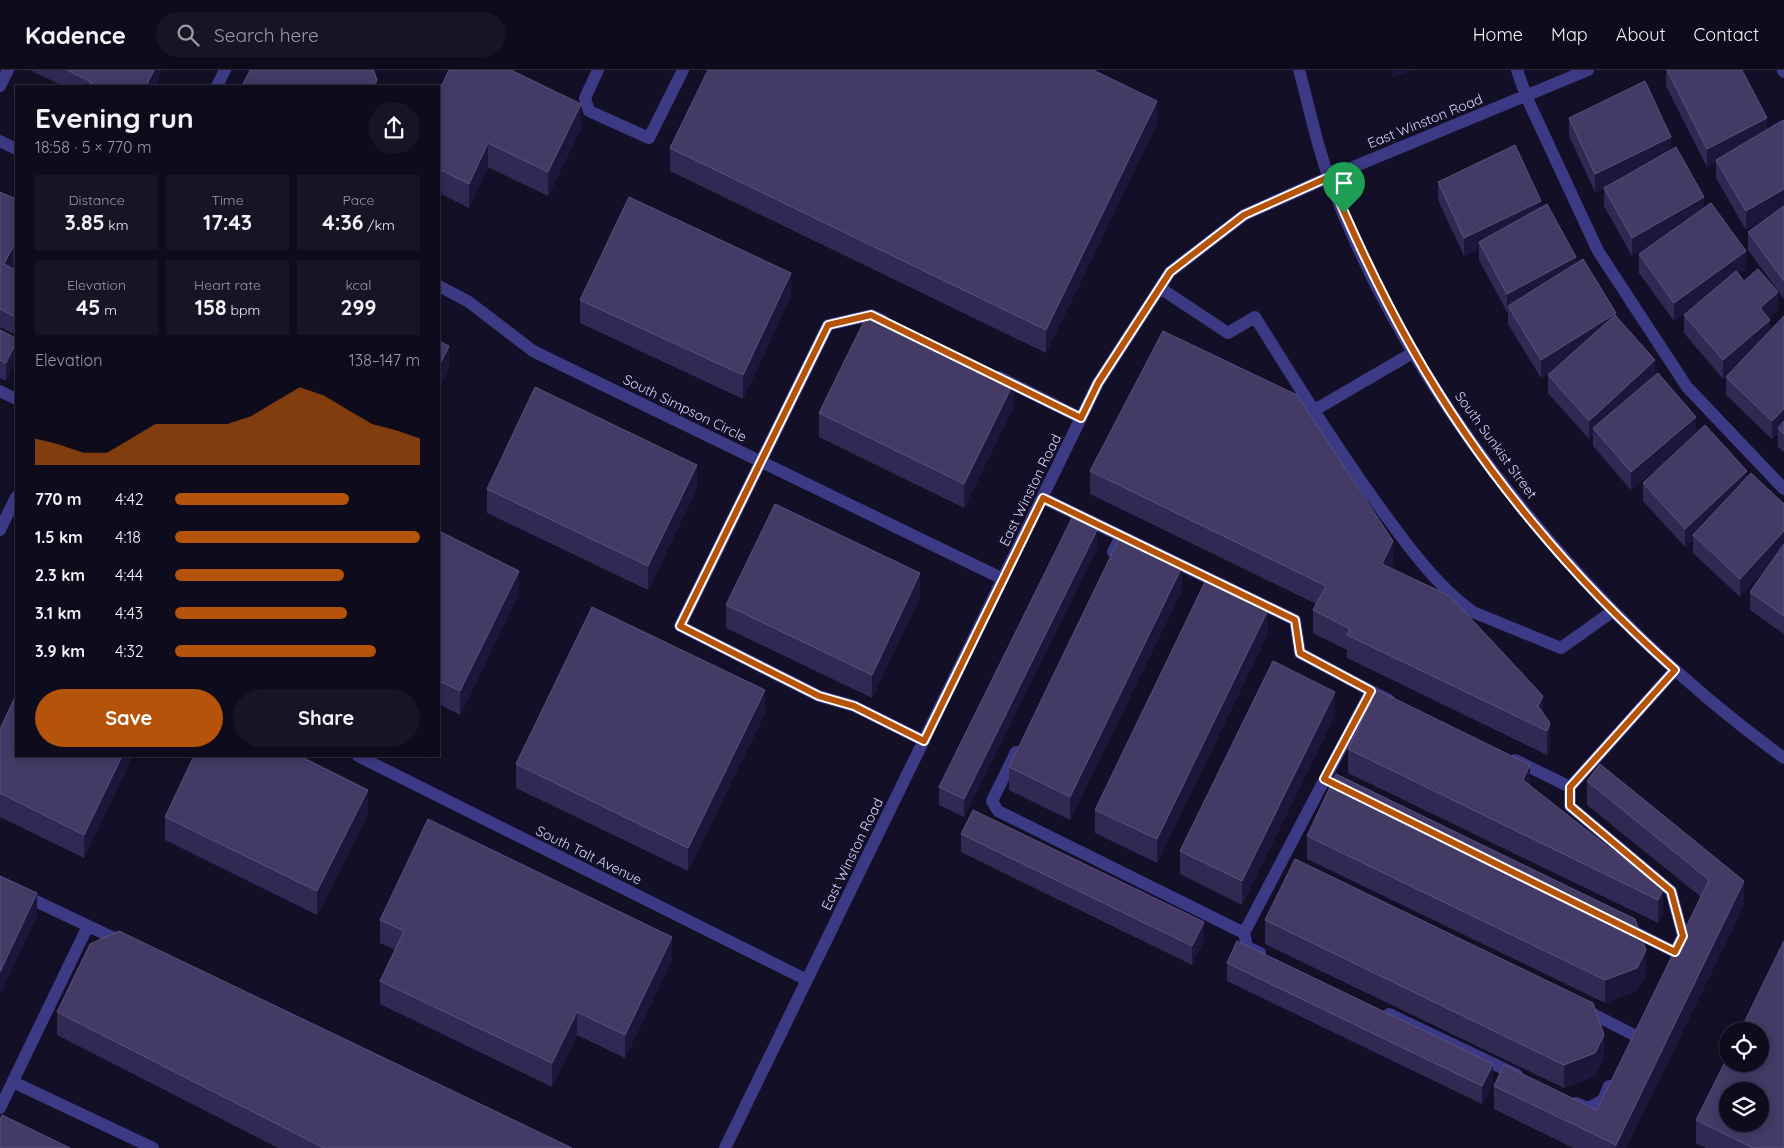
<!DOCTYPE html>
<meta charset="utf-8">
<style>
body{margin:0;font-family:Quicksand,sans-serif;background:#171425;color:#f1f3f6;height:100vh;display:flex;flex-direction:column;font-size:19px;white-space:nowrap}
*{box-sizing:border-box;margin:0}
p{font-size:16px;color:#9b9ba3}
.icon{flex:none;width:28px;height:28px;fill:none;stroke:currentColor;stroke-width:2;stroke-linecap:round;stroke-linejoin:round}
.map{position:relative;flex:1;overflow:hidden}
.details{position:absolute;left:15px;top:15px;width:425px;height:672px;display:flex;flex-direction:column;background:#0e0b1c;border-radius:0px;box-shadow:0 2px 12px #0003,0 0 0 1px #2e2b3b}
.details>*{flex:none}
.tools{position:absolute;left:1719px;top:952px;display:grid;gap:10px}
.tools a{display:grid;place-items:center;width:50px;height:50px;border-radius:50%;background:#0e0b1c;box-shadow:0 2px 12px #0003,0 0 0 1px #2e2b3b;font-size:25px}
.pin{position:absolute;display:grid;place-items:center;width:42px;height:42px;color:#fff;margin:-51px -21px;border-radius:50% 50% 50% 0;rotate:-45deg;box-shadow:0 0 5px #0007}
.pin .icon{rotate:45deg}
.round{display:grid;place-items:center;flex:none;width:52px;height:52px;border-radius:26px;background:#171425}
.head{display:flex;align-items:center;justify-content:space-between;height:85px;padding:0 20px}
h1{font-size:28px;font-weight:800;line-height:38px}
.figures{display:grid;grid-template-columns:repeat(3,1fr);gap:8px;height:85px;padding:5px 20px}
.figures div{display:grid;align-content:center;border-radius:0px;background:#171425;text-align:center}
.figures b{font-size:21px;font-weight:800}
.figures small{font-size:14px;font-weight:400}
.figures p{font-size:14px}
.chart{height:140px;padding:10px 20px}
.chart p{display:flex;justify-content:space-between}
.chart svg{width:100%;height:90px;margin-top:5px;fill:#b45309;opacity:.7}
.primary-button{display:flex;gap:10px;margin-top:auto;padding:10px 20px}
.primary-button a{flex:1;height:58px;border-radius:30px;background:#b45309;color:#fff;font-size:20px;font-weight:800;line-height:58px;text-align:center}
.primary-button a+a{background:#171425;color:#f1f3f6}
ul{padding:0 20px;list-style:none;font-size:16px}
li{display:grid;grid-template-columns:80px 60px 1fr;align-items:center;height:38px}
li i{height:12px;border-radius:6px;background:#b45309}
header{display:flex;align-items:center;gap:30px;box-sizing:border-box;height:70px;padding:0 25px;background:#0e0b1c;border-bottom:1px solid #2e2b3b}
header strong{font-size:24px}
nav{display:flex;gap:28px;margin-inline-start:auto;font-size:18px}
.search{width:350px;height:45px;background:#171425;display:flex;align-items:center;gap:12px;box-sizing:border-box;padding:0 18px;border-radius:28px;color:#9b9ba3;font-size:19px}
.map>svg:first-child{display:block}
</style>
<header>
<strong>Kadence</strong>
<div class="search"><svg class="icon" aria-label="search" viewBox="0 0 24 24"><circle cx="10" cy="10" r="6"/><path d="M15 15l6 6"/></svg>Search here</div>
<nav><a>Home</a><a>Map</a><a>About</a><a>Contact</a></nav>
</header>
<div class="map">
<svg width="1784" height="1078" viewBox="0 0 1784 1078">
<rect width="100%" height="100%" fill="#130f26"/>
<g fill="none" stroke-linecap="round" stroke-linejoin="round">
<!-- minor -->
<path stroke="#3d3a85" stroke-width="12" d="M598,0L585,28L589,41L649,68L683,0
M1299,0C1309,36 1316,73 1329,108C1413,334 1591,548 1784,688
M1517,0L1526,26L1598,181L1687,317L1784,419
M1783,0L1784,2
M0,16L8,0
M217,16L225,0
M0,71L16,79
M439,216L469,232L533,281L1003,509
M1160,218L1228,263L1255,247C1295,311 1334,374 1378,435C1404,471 1436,516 1473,542L1561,578L1613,541
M882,250L871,245L828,255L680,556L819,626L854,636L924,671
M999,307L1081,348
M0,321L16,329
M1313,341L1414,282
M1043,428L1121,466
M0,460L16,427
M1113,482L1121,466L1295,550L1300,583L1371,621
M1675,600L1570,717V736L1671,821L1683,866L1676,879
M1016,682L992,731L998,741L1244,863
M358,686L807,910
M1515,690L1570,717
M0,814L122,872
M1627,858L1675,882
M1260,883L1247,877L1244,863L1371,621L1389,630
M1583,939L1634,965
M1389,944L1517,1005
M13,1012L153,1078
M1576,1033L1588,1038L1603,1030L1609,1016
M0,1038L88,856
M725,1078L1098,313L1170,202L1244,145L1329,107L1588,0"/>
</g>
<!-- wall -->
<path fill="#312854" d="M30,0H161V4L155,16H63Z
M1666,0H1742L1767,59L1784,52V229L1748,180V162L1775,142L1746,160L1716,108V93L1707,97L1666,16Z
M439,21L581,58L548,126L488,97L469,138L439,123Z
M1569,48L1671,80L1704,138L1746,199L1739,204L1744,211L1778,240L1769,248L1784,364V382L1778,377V364L1772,369L1726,325V306L1723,309L1684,263V245L1695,236L1674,251L1639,203V184L1655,173L1632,186L1604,136V118L1595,122L1569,66Z
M1157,54L1046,283L670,101V78Z
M1438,112L1541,137L1576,193L1616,247L1655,305L1696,364L1747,407L1784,434V564L1750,540V522L1768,496L1740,527L1693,483V470L1685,477L1643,431V413L1674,384L1631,420L1593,376V365L1589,369L1548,323V305L1554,300L1541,308L1508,254V242H1507L1479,190V179L1464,186L1438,130Z
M0,122L16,129V197L13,195L11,198L16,200V265L0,257Z
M791,226L743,329L580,253V230Z
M0,260L16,268V290L6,311L0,308Z
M1014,336L964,438L819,367V343Z
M1090,401L1393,495L1391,498L1543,643L1550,676L1547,685L1347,588V580L1313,563V540L1316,534L1090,424Z
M697,418L648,520L487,443V419Z
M439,461L519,524L460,645L439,634Z
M1097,479L964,747L939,735V717Z
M1182,520L1070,750L1009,720V697Z
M920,527L872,628L726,558V535Z
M1268,563L1157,793L1095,763V740Z
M765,643L688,801L516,718V694Z
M1335,645L1242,835L1180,804V781Z
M0,659L133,686L84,788L0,747Z
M1348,679L1530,716L1663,820V843L1658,853L1348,703Z
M1587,711L1744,835L1626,1078H1573L1494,1039V1016L1597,1040L1701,827L1587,735Z
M368,743L317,845L165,770V747Z
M961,764L1204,870L1192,895L961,782Z
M1307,766L1646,904L1637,921L1605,933L1307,789Z
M380,850L672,890L625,988L577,965L552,1017L380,934V911L395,880L380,873Z
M1265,850L1604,988L1595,1006L1564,1018L1265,874Z
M1227,893L1493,1012L1482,1034L1227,911Z
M57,942L572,1078H278L57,965Z
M1696,1050L1784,1078H1706L1696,1073Z"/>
<!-- shaded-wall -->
<path fill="#1d163a" d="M154,0H161V4L155,16H146Z
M1392,0H1414L1392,7Z
M377,10V16H374Z
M1157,31V54L1046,283V260Z
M581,34V58L548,126V102Z
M1767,48V67L1716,90V93L1707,97V79Z
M1671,67V85L1595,122V104Z
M488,73V97L469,138V114Z
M1784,119V137L1746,160V141Z
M1704,127V145L1632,186V168Z
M1541,131V149L1479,172V179L1464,186V168Z
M13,177V195L4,213V194Z
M1746,181V199L1674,251V233Z
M1576,187V205L1508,236L1507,242V224Z
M791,203V226L743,329V305Z
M1778,222V240L1760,256V238Z
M1616,243V261L1541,308V290Z
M1770,250V268L1723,309V290Z
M16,272V290L6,311V293Z
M449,276V299L439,320V296Z
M1655,290V308L1593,358V365L1589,369V351Z
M1014,312V336L964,438V414Z
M1784,339V357L1778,358V364L1772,369V351Z
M1696,347V365L1631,420V402Z
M697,395V418L648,520V496Z
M1747,401V419L1693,465V470L1685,477V459Z
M1097,460V479L964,747V729Z
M1784,461V479L1740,527V509Z
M1393,471V495L1382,517V494Z
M1182,497V520L1070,750V727Z
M519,501V524L460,645V621Z
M920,503V527L872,628V605Z
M1268,540V563L1157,793V769Z
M765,620V643L688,801V778Z
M1335,622V645L1242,835V811Z
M1543,626V650L1538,636Z
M1550,653V676L1547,685V661Z
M122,686H133L84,788V765Z
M1530,695V719L1523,710Z
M368,720V743L317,845V821Z
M1744,811V835L1626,1078H1616V1075Z
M1663,820V843L1658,853V830Z
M37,823V847L0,925V902Z
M1204,852V870L1192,895V876Z
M672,867V890L625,988V965Z
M1646,880V904L1637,921L1605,933V910Z
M577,942V965L552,1017V993Z
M1604,965V988L1595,1006L1564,1018V995Z
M1493,994V1012L1482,1034V1016Z"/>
<!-- building -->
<path fill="#433a66" stroke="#5a527e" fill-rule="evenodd" d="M67,0H154L146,16H89L91,12Z
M250,0H372L374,1L377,10L374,16H242Z
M449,0H511L581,34L548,102L488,73L469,114L439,99V21Z
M708,0H1093L1157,31L1046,260L670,78Z
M1667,0H1742L1767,48L1707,79Z
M1645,11L1671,67L1595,104L1569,48Z
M1783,50L1784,52V119L1746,141L1716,90Z
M1515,75L1541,131L1464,168L1438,112Z
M1676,77L1704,127L1632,168L1604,118Z
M0,122L16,129V179L13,177L4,194L16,200V247L0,239Z
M629,127L791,203L743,305L580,230Z
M1711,133L1746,181L1674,233L1639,184Z
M1547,134L1576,187L1507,224L1479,172Z
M1784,136V211L1748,162Z
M1583,189L1616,243L1541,290L1508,236Z
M1758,199L1778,222L1760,238L1770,250L1723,290L1684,245L1736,201L1744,211Z
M869,241L1014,312L964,414L819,343Z
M1615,245L1655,290L1589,351L1548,305Z
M1784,246V339L1772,351L1726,307Z
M0,260L16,268V272L6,293L0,290Z
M1163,261L1297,325L1393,471L1382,494L1450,526L1543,626L1538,636L1550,653L1547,661L1347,565L1350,559L1313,540L1326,516L1090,401Z
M439,271L449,276L439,296Z
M1658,303L1696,347L1631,402L1593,358Z
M535,317L697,395L648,496L487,419Z
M1784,351V364L1778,358Z
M1705,355L1747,401L1685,459L1643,413Z
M1751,403L1784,434V461L1740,509L1693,465Z
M775,434L920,503L872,605L726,535Z
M1072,448L1097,460L964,729L939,717Z
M439,461L519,501L460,621L439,611Z
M1120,467L1182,497L1070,727L1009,697Z
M1784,474V546L1750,522Z
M1206,510L1268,540L1157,769L1095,740Z
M592,537L765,620L688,778L516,694Z
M1273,591L1335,622L1242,811L1180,781Z
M1377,620L1530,695L1523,710L1663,820L1658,830L1348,679Z
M16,625V686H122L84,765L0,723V659Z
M194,686H300L368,720L317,821L165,747Z
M1600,694L1744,811L1616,1075L1494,1016L1504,995L1597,1040L1709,810L1587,711Z
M1336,704L1635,849L1646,880L1637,898L1605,910L1307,766Z
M973,740L1204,852L1192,876L961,764Z
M428,749L672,867L625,965L577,942L552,993L380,911L404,861L380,850Z
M1295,789L1593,933L1604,965L1595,983L1564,995L1265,850Z
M0,806L37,823L0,902Z
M119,861L572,1078H324L57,942L90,874Z
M1237,871L1493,994L1482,1016L1227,893Z
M1784,871V1078H1753L1696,1050L1728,986V994H1760V961H1740ZM1728,1021H1760V1054H1728Z
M2,1045L70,1078H0V1050Z"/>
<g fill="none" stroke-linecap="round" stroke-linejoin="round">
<defs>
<path id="route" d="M1329,107C1354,166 1381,224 1413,280C1481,400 1573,509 1675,600L1570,717V736L1671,821L1683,866L1675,882L1324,709L1371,621L1300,583L1295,550L1043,428L924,671L854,636L819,626L680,556L828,255L871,245L1081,348L1098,313L1170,202L1244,145Z"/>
</defs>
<!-- route casing -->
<use href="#route" stroke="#fff" stroke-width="10"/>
<!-- route -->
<use href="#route" stroke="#b45309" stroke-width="6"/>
</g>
<g text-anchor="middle" stroke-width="4" stroke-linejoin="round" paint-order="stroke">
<!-- street labels -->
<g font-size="14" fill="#d9d4ff" stroke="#130f26">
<text transform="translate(1425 51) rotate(-22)" y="5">East Winston Road</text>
<text transform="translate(685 338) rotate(26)" y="5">South Simpson Circle</text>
<text transform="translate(1496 375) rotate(54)" y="5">South Sunkist Street</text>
<text transform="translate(1030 420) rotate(-64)" y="5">East Winston Road</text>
<text transform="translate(852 784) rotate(-64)" y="5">East Winston Road</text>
<text transform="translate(589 785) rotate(26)" y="5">South Talt Avenue</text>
</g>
</g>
</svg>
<div class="tools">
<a><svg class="icon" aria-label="locate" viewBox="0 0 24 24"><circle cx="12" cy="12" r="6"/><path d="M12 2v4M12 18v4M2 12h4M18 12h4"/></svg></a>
<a><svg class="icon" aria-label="layers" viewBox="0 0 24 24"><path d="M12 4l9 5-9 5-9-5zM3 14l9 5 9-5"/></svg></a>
</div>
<div class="pin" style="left:1344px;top:143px;background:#1e9e55"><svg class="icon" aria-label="arrive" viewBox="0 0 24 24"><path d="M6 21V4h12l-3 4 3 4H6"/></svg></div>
<section class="details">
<div class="head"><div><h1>Evening run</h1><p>18:58 · 5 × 770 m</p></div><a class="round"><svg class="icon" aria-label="share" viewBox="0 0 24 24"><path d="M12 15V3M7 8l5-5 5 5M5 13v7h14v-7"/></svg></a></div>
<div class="figures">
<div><p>Distance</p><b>3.85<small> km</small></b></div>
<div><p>Time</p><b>17:43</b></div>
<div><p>Pace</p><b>4:36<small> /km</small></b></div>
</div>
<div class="figures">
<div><p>Elevation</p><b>45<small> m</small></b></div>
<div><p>Heart rate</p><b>158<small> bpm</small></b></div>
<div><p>kcal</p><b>299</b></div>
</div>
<div class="chart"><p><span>Elevation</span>138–147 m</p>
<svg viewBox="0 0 160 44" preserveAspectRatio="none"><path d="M0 44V31L10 34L20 38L30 38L40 31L50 24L60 24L70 24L80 24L90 20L100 13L110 6L120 10L130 17L140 24L150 27L160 31V44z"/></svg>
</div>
<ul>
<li><b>770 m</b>4:42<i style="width:71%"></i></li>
<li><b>1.5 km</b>4:18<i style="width:100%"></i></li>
<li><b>2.3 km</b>4:44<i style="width:69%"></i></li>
<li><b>3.1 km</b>4:43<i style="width:70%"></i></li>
<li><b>3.9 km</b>4:32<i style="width:82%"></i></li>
</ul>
<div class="primary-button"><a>Save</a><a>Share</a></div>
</section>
</div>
